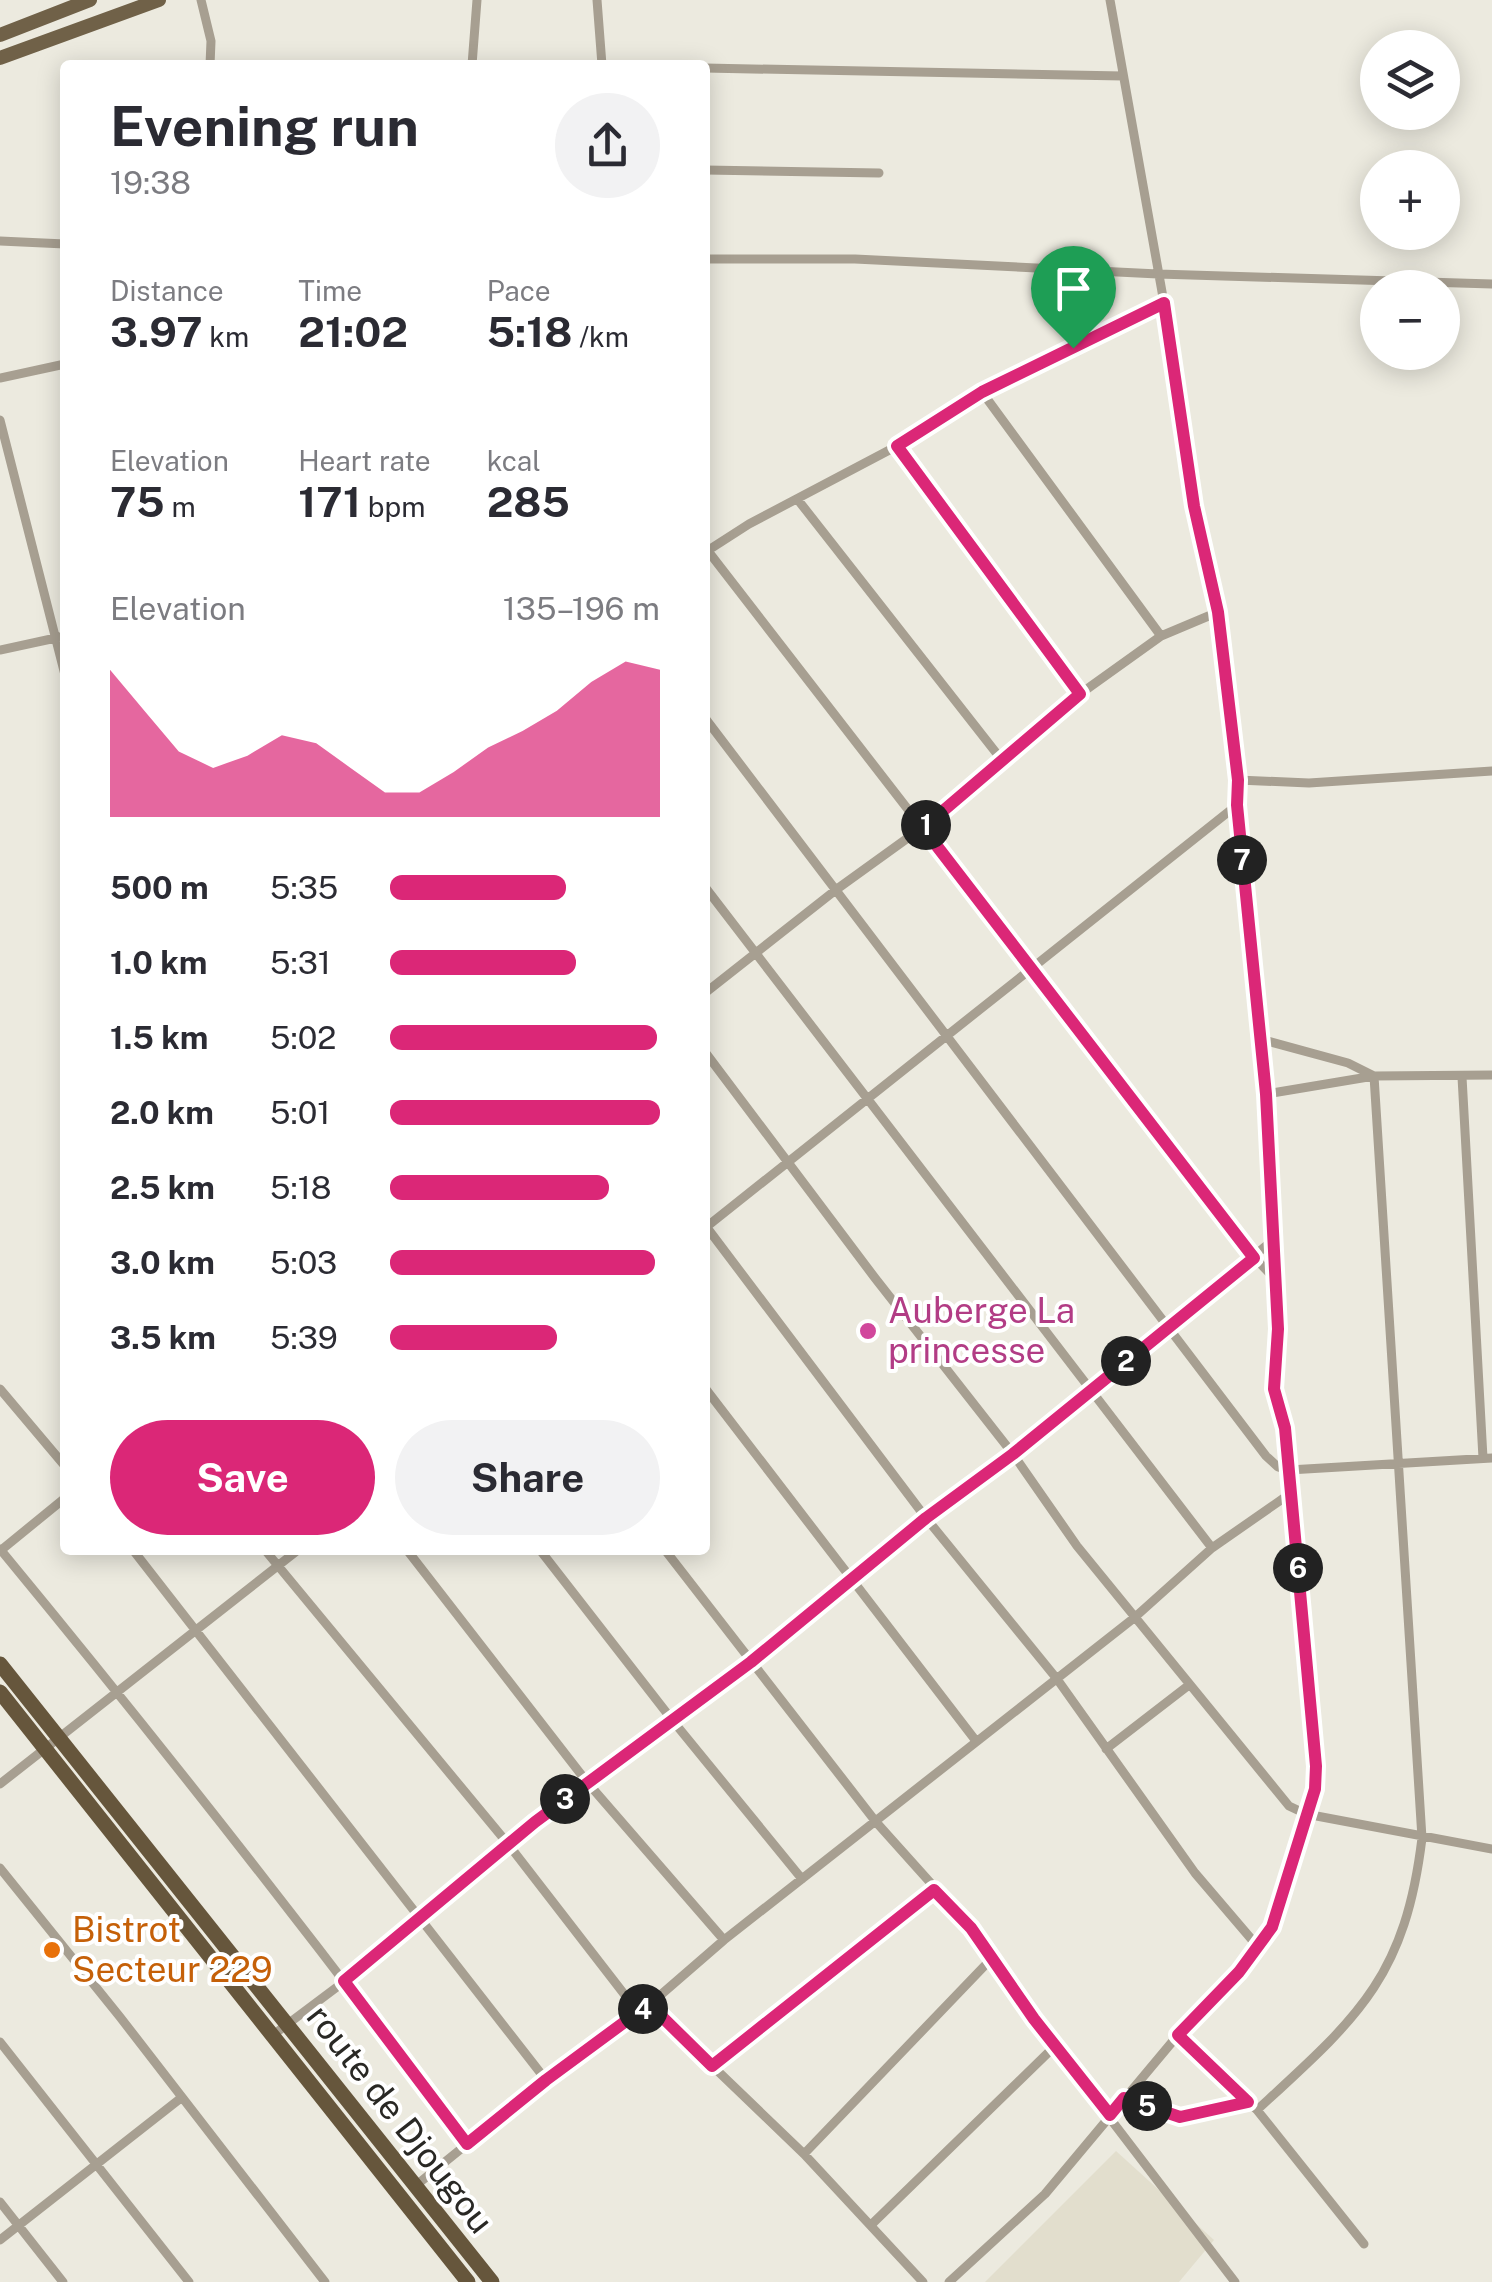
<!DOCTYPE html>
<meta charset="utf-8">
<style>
body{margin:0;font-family:"Public Sans",sans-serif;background:#f2f2f3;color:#2b2b33;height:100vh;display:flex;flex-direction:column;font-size:38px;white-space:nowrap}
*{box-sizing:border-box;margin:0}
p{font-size:32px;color:#7c7c81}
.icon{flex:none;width:55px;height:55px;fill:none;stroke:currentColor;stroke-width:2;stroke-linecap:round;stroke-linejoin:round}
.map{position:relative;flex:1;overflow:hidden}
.sheet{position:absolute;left:60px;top:60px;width:650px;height:1495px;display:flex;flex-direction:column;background:#fff;border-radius:10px;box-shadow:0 5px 25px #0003}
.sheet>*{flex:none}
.tools{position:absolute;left:1360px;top:30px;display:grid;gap:20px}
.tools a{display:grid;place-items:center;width:100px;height:100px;border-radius:50%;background:#fff;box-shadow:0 5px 25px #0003;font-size:50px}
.pin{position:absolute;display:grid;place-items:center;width:85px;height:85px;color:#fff;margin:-102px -42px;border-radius:50% 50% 50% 0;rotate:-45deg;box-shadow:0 0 10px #0007}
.pin .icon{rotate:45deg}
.km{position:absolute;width:50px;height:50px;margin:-25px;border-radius:50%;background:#222;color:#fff;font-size:28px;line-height:50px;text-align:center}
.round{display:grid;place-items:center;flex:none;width:105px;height:105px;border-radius:52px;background:#f2f2f3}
.summary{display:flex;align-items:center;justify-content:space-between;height:170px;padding:0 50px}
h1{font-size:55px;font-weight:700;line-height:75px}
.metrics{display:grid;grid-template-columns:repeat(3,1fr);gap:15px;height:170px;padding:10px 50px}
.metrics div{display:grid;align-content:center}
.metrics b{font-size:42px;font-weight:700}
.metrics small{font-size:28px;font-weight:400}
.metrics p{font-size:28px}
.chart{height:280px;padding:20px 50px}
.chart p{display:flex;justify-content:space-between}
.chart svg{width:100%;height:180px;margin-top:10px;fill:#db2777;opacity:.7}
.primary-button{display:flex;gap:20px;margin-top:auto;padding:20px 50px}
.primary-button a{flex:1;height:115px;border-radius:60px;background:#db2777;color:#fff;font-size:40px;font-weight:700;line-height:115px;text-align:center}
.primary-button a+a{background:#f2f2f3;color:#2b2b33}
ul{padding:0 50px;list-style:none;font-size:32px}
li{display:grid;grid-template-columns:160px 120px 1fr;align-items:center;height:75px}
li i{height:25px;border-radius:12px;background:#db2777}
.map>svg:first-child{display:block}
</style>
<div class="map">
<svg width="1492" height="2282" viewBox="0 0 1492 2282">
<rect width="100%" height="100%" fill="#eceadf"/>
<!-- built -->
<path fill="#e2decd" d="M1116,2151L1214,2240L1179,2282H985Z"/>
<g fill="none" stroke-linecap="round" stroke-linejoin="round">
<!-- minor -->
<path stroke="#a79f91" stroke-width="9" d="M201,0L211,41L210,65
M597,0L602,65
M472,65L477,0
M705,68L1123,76
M705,170L879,173
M0,241L65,244
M705,259H855L1158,274L1492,284
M0,378L65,364
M982,392L1161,636
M0,420L65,675
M897,446L1080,694
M798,500L1001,759
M707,551L749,524L897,446L982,392L1164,303
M708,551L1255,1258L1273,1277
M0,650L65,636
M705,718L1266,1456L1278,1467L1289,1470L1492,1458
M1238,780L1309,783L1492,771
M705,887L1212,1548
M705,993L837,889L923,827L1080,694L1161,636L1218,612
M705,1052L875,1278L1013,1454L1077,1546L1289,1806L1306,1814L1492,1849
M1462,1077L1483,1458
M1266,1094L1374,1076L1492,1075
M705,1225L926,1518L1057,1679L1195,1873L1259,1948
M705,1228L1237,805
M705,1388L976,1741
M0,1389L65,1466
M0,1549C161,1744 316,1942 467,2144
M133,1550L546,2080
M265,1550L508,1844L638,2012
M407,1550L587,1782L724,1940
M540,1550L673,1721L802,1879
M665,1550L876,1822L971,1928L1034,2019L1235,2282
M0,1551L65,1498
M1106,1749L1189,1685
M0,1784L298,1550
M0,1868L120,2017L325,2282
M649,2005L804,2154L923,2282
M273,2035L345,1981L535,1823L751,1662L926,1518L1013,1454L1272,1241
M1178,2035L1257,2110L1364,2244
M0,2042L189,2282
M712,2066L935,1889
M1124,2098L1180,2117L1248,2102
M1257,2110C1357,2018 1405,1979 1422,1838L1374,1076L1348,1063L1260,1039
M804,2154L993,1957
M414,2187L546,2080L649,2005L724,1940L1134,1618L1212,1548L1291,1493
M0,2202L63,2282
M872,2224L1055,2046
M0,2240L181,2098
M949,2282L1045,2194L1178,2035L1259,1948L1272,1927L1315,1789L1316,1766L1285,1428L1274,1389L1278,1329L1266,1094L1237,805L1238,780L1218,612L1194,506L1164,303L1110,0"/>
<!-- primary -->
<path stroke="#706148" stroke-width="14" d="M0,35L90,0
M0,58L159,0"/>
<!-- trunk -->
<path stroke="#66563c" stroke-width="15" d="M0,1664L492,2282
M0,1692L468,2282"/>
</g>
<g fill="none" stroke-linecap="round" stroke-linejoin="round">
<defs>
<path id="route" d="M1164,303L1194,506L1218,612L1238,780L1237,805L1266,1094L1278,1329L1274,1389L1285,1428L1316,1766L1315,1789L1272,1927L1239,1972L1178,2035L1248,2102L1180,2117L1124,2098L1110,2115L1034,2019L971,1928L934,1890L712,2066L649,2004L546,2080L467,2144L344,1981L535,1822L751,1662L926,1518L1013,1454L1254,1258L923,828L1080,694L897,446L982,392Z"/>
</defs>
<!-- route casing -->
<use href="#route" stroke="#fff" stroke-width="20"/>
<!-- route -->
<use href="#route" stroke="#db2777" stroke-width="12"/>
</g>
<!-- markers -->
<circle fill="#d1479c" stroke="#fff" stroke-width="4" cx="868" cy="1331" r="10"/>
<circle fill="#e8710a" stroke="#fff" stroke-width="4" cx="52" cy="1950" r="10"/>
<g text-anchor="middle" stroke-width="8" stroke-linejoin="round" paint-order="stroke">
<!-- hotel labels -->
<g font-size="35" fill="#b23c85" stroke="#fff" text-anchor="start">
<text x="888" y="1323">Auberge La<tspan x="888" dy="40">princesse</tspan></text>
</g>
<!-- food labels -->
<g font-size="35" fill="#c56008" stroke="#fff" text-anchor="start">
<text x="72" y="1942">Bistrot<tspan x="72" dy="40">Secteur 229</tspan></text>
</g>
<!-- street labels -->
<g font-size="35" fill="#292824" stroke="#fff">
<text transform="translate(400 2119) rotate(52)" y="12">route de Djougou</text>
</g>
</g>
</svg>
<div class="tools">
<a><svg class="icon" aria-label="layers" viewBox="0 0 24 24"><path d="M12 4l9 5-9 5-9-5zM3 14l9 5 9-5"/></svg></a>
<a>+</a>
<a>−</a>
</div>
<div class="pin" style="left:1073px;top:348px;background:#1e9e55"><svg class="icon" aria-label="arrive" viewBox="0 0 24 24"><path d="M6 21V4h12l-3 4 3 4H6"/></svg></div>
<b class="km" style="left:926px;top:825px">1</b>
<b class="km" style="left:1126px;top:1361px">2</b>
<b class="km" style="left:565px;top:1799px">3</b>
<b class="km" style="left:643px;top:2009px">4</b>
<b class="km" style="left:1147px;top:2106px">5</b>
<b class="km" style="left:1298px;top:1568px">6</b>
<b class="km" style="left:1242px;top:860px">7</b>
<section class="sheet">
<div class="summary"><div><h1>Evening run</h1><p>19:38</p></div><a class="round"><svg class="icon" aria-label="share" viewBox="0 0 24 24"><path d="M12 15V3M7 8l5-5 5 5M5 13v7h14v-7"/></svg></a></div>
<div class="metrics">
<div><p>Distance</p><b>3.97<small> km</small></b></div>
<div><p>Time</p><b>21:02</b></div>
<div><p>Pace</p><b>5:18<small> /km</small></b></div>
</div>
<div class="metrics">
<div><p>Elevation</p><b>75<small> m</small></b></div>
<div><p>Heart rate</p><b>171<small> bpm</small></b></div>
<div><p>kcal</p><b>285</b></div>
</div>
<div class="chart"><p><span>Elevation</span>135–196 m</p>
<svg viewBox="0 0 160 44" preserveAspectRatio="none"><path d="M0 44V8L10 18L20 28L30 32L40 29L50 24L60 26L70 32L80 38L90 38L100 33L110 27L120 23L130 18L140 11L150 6L160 8V44z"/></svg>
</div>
<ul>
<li><b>500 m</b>5:35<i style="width:65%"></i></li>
<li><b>1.0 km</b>5:31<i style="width:69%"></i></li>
<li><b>1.5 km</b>5:02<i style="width:99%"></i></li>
<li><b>2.0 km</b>5:01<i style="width:100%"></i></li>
<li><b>2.5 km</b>5:18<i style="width:81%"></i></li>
<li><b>3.0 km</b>5:03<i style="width:98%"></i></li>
<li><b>3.5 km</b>5:39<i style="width:62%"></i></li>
</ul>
<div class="primary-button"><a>Save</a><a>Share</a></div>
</section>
</div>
